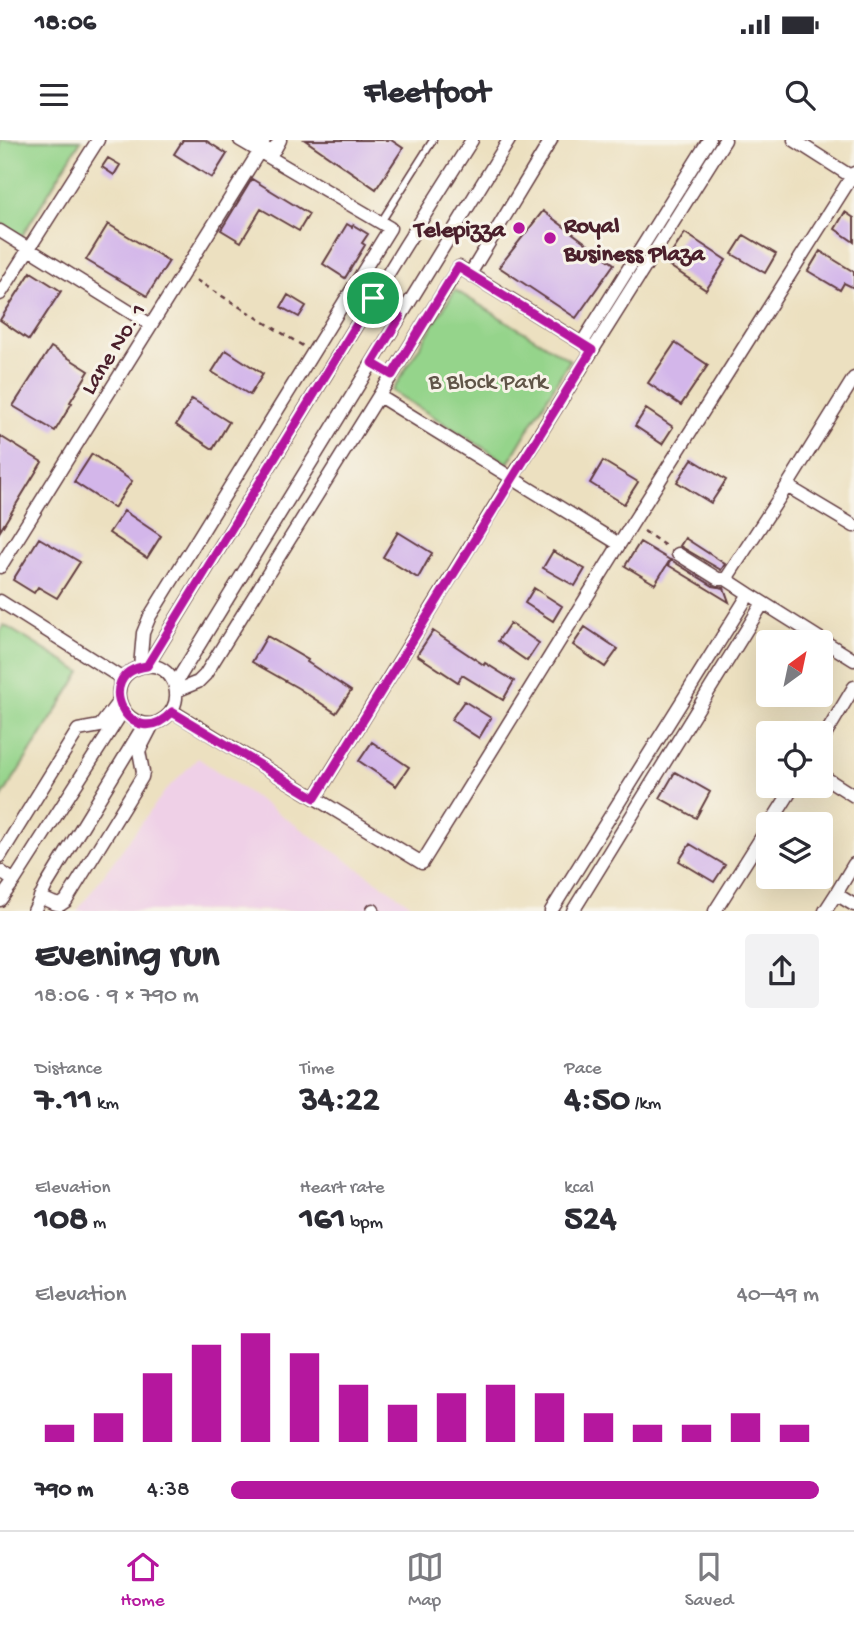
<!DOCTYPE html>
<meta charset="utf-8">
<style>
body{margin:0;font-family:"Gochi Hand",sans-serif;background:#f2f2f3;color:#2b2b33;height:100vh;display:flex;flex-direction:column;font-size:26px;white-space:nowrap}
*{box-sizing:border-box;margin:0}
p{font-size:23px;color:#7c7c81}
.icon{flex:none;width:38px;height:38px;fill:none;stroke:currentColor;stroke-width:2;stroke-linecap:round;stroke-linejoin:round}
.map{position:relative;height:771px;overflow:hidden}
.sheet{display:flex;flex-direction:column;background:#fff;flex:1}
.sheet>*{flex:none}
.needle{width:46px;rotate:33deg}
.fabs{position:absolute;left:756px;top:490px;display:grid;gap:14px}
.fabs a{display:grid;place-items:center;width:77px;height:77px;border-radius:7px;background:#fff;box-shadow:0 7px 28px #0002;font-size:35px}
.pin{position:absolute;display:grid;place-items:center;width:60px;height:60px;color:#fff;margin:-30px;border:4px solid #fff;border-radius:50%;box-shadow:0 2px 7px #0007}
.round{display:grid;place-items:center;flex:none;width:74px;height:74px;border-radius:7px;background:#f2f2f3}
.head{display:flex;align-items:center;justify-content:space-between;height:119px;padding:0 35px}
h1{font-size:38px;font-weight:800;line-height:52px}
.stats{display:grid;grid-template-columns:repeat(3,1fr);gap:10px;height:119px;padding:7px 35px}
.stats div{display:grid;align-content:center}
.stats b{font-size:35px;font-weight:800}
.stats small{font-size:19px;font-weight:400}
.stats p{font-size:19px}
.chart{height:196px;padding:14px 35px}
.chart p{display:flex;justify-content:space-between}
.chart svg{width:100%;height:126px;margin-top:7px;stroke:#b5179e;stroke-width:6}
ul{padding:0 35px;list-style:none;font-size:23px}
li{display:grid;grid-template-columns:112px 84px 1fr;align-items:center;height:52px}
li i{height:18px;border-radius:9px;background:#b5179e}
.status{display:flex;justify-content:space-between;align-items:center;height:49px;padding:0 35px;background:#fff;direction:ltr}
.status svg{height:19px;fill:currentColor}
header{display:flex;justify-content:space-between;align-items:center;height:91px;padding:0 35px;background:#fff;font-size:32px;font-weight:800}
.tabs{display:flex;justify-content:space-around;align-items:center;height:98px;border-top:2px solid #e1e1e2;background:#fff;font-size:19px;color:#7c7c81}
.tabs a{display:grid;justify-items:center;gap:4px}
.tabs .current{color:#b5179e}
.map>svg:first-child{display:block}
</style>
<div class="status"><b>18:06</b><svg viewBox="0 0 49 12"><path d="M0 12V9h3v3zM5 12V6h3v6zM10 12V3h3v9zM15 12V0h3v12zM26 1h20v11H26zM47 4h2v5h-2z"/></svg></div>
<header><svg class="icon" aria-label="menu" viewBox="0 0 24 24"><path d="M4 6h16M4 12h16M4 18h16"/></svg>Fleetfoot<svg class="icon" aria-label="search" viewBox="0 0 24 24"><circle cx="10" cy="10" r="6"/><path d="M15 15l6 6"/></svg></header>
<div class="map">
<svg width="854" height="771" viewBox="0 0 854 771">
<rect width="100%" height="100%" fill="#f7f3e8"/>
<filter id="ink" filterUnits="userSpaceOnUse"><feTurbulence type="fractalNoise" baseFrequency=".0143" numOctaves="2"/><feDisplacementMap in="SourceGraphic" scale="14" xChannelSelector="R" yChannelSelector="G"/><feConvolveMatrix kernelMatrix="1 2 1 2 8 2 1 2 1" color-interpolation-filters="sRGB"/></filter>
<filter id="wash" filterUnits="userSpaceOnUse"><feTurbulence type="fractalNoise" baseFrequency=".00686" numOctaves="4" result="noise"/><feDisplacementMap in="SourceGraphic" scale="28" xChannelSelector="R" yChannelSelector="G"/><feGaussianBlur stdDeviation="1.57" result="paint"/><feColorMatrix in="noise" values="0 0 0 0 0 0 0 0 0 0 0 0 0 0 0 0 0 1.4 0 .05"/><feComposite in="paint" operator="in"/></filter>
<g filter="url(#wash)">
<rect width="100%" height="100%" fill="#ece0c0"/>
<!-- built -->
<path fill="#efd0e7" d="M198,618L419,770L77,771L165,651Z"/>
<!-- green -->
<path fill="#95d48b" stroke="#707a5b" stroke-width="2" d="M0,0H81L22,96L0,83Z
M455,150L570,220L508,323L392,251Z
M4,485L81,532L0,660V491Z"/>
<g id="blocks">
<!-- building -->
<path fill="#d3b6ea" d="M183,0H205L227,14L212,38L174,14Z
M305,0H391L403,8L376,49Z
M108,18L120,25L114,35L102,27Z
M252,39L309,74L299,91L261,69L241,102L221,90Z
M543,71L614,124L576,178L499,127Z
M845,72L854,78V102L835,89Z
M108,84L169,121L147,156L86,120Z
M347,84L352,87L353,85L368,94L362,103L365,105L345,138L323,124Z
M685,93L726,120L706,150L665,123Z
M744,95L776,114L765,133L732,114Z
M820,111L854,132V148L844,143L840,150L808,131Z
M31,132L61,151L29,200L0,180Z
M288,155L306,166L299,177L281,167Z
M675,203L708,225L681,265L648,243Z
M51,207L89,231L70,262L72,263L55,291L13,266Z
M226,210L263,234L250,255L212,232Z
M192,259L229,282L213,309L176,285Z
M646,269L673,287L662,304L635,286Z
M0,296L42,322L0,391Z
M92,314L132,341L114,368L74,342Z
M692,319L726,340L711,363L677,342Z
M603,321L638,342L624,364L590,343Z
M124,371L161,396L147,418L109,393Z
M398,392L432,413L418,438L383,417Z
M39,398L80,422L57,458L38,447L34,453L13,440Z
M685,398L725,424L721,430L680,406Z
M640,402L670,420L655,444L625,426Z
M553,411L585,429L575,446L543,428Z
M671,420L713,446L724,448L729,462L668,425Z
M534,448L562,466L553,481L525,463Z
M510,483L539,503L527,521L498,501Z
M585,487L618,509L605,527L573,505Z
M433,491L484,525L485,523L514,541L503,560L462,535L458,542L417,515Z
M267,496L308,520L307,522L351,551L336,573L298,548L252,522Z
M464,561L491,578L479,598L451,580Z
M372,602L409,627L396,646L359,621Z
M675,632L710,652L696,678L660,658Z
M690,704L725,725L714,742L679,721Z"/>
</g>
</g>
<g filter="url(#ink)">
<use href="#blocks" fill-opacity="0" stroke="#623c41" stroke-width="2"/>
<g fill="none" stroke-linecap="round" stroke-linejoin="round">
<defs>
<path id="service" d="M381,82L433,0"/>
<path id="minor" d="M794,0L852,37
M259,12L275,9L280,0
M0,91L151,185
M470,134L586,206
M0,154L98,0
M373,158L400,177
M582,203L709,0
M379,256L619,404
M787,346L854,386
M678,414L718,439H726
M0,427L259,12L264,0
M749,454L726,439L787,346L854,238
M0,461L123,539
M147,526L405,106L472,0
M140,527L143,493L150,476L390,88L240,0
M175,544L509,0
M176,551L198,542L205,535L459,127L470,134L551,0
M172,571L422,723L632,384L854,33
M821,602L854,547
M821,635L854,656
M315,658L512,338L725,0
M770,684L794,646
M0,716L78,590L100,586L119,561
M0,731L14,741
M836,754L854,724
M40,757L53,763L60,765L66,761L142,637L143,632L139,611L153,584C193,572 176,516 140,527C105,537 116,586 153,584
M0,760L14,741L123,571
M34,771L46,746L144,585
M373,771V770
M551,771L749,454L854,520
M573,771L763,463
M715,771L768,687
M825,771L836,754L854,765"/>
</defs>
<!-- service casing -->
<use href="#service" stroke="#623c41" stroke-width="9"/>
<!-- minor casing -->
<use href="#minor" stroke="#623c41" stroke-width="15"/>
<!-- path -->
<path stroke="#623c41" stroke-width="2.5" stroke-dasharray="5 5" stroke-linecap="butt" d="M196,140L303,206
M644,391L667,407"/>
<!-- service -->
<use href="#service" stroke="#fff" stroke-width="6"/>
<!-- minor -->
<use href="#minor" stroke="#fff" stroke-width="12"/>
</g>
</g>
<g fill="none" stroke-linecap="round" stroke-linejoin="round" filter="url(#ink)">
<defs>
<path id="route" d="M458,127L592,210L315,658L172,572C131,616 89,533 147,526L373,158L400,177L372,223L392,235Z"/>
</defs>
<!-- route casing -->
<use href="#route" stroke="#fff" stroke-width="14"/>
<!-- route -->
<use href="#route" stroke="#b5179e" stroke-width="9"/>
</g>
<!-- markers -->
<g fill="#b5179e" stroke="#f7f3e8" stroke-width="2.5">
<circle cx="519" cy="88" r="7"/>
<circle cx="550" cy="98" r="7"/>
</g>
<g text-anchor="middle" stroke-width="6" stroke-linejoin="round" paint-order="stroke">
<!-- poi labels -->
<g font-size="24" font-weight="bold" fill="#4a1f2b" stroke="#f7f3e8" text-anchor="start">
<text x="564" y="92">Royal<tspan x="564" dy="28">Business Plaza</tspan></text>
<text x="505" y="96" text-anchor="end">Telepizza</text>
</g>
<!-- street labels -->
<g font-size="24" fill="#4a1f2b" stroke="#f7f3e8">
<text transform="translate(112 208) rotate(-58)" y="8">Lane No. 1</text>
</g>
<!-- park labels -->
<g font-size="24" fill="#605548" stroke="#f7f3e8">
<text x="488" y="248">B Block Park</text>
</g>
</g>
</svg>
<div class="fabs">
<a><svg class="needle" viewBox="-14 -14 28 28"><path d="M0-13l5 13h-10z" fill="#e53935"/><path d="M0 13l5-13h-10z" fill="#7c7c81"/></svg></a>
<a><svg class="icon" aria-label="locate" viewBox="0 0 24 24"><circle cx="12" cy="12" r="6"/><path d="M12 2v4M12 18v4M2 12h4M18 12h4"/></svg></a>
<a><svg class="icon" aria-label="layers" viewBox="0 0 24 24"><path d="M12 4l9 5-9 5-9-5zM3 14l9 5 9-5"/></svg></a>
</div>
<div class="pin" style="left:373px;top:158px;background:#1e9e55"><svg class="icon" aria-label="arrive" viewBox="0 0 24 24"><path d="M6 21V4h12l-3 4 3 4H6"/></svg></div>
</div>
<section class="sheet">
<div class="head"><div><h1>Evening run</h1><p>18:06 · 9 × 790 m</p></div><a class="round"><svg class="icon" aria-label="share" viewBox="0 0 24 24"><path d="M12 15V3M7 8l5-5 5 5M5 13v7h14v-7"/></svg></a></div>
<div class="stats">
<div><p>Distance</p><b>7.11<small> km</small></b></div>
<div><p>Time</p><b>34:22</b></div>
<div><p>Pace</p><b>4:50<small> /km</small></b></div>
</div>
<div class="stats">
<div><p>Elevation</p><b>108<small> m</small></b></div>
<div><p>Heart rate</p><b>161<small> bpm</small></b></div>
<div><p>kcal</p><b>524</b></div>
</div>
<div class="chart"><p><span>Elevation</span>40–49 m</p>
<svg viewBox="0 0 160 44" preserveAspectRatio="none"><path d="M5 44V38M15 44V34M25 44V20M35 44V10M45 44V6M55 44V13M65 44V24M75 44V31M85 44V27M95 44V24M105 44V27M115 44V34M125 44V38M135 44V38M145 44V34M155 44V38"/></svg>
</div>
<ul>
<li><b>790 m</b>4:38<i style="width:100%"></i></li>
</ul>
</section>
<nav class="tabs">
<a class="current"><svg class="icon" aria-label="home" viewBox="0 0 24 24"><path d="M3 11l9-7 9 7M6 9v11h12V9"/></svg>Home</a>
<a><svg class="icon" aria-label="map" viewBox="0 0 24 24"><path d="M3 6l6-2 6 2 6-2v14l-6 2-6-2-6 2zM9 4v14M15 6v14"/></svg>Map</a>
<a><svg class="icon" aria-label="saved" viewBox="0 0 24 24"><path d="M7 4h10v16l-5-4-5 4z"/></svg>Saved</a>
</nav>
